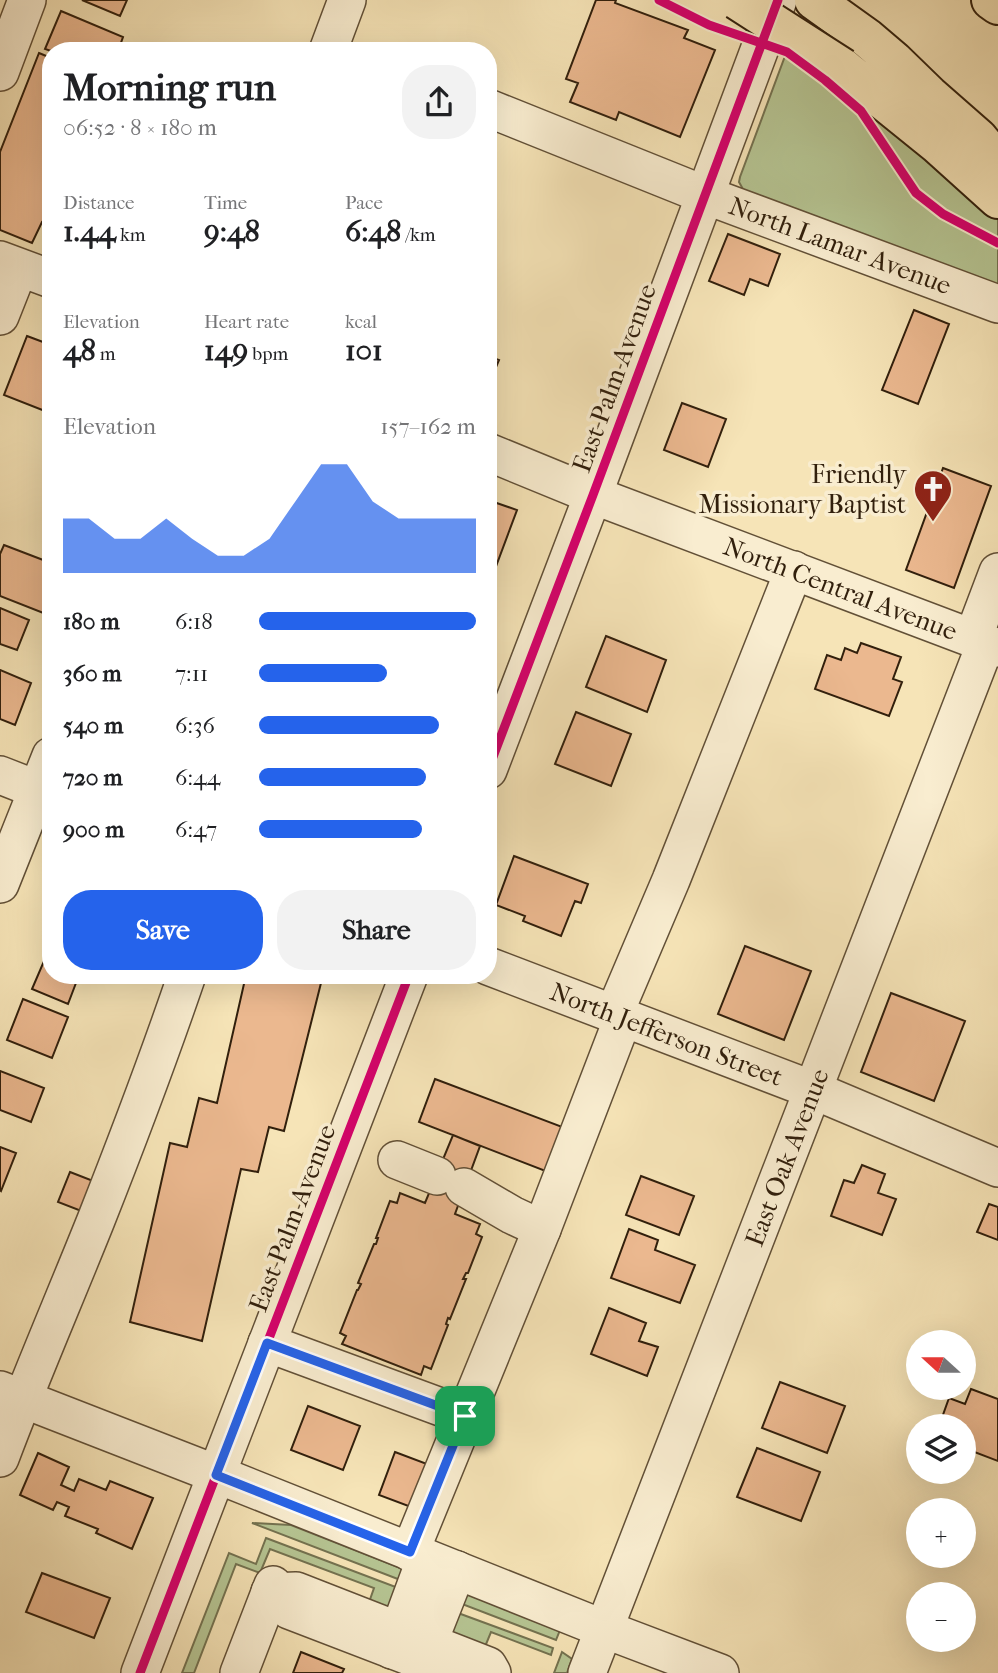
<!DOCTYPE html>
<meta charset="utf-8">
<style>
body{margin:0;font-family:"IM FELL French Canon",serif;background:#f2f2f2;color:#202124;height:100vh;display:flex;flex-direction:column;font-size:26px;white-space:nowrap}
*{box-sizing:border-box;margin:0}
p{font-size:23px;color:#757577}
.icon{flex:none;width:38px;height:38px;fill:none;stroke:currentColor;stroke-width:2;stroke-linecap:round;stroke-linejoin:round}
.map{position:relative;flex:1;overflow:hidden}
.details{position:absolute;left:42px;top:42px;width:455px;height:942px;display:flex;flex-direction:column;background:#fff;border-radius:28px;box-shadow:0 7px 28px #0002}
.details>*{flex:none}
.needle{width:46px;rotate:291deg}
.fabs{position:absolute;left:906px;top:1330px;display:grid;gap:14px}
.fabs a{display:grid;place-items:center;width:70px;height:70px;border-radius:50%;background:#fff;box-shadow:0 7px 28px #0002;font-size:35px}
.pin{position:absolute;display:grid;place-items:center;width:60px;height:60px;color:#fff;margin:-30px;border-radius:14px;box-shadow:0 4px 10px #0006}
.round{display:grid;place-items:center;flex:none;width:74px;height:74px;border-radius:28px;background:#f2f2f2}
.head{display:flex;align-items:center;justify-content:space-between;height:119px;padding:0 21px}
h1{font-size:38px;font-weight:700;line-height:52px}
.metrics{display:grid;grid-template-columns:repeat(3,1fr);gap:10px;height:119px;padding:7px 21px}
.metrics div{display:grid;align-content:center}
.metrics b{font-size:30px;font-weight:700}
.metrics small{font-size:19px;font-weight:400}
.metrics p{font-size:19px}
.chart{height:196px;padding:14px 21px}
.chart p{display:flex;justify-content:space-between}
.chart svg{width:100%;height:126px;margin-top:7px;fill:#2563eb;opacity:.7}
.cta{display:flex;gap:14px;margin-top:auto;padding:14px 21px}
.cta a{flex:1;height:80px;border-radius:28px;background:#2563eb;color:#fff;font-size:28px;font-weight:700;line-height:80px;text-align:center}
.cta a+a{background:#f2f2f2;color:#202124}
ul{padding:0 21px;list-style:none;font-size:23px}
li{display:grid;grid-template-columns:112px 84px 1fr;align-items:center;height:52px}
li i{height:18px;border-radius:9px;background:#2563eb}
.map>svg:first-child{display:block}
</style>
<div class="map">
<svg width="998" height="1673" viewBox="0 0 998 1673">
<rect width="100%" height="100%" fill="#f6e4b7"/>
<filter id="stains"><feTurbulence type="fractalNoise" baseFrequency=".00286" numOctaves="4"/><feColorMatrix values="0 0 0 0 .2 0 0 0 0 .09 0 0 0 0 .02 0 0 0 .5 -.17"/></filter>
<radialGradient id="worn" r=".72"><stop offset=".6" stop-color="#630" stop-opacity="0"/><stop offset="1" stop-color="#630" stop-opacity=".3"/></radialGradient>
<!-- green -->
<path fill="#b6c593" stroke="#747250" stroke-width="2" d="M791,40L998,182V292L744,191L739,182L740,177Z
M252,1523L291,1525L403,1569V1581Z
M266,1538L401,1589C390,1608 388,1609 367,1608L374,1588L270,1549L260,1573L236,1564L194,1673H182L229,1553L256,1564Z
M467,1594L560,1630L556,1640L462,1604Z
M458,1613L553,1648L551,1655L491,1632L482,1654L449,1637Z
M562,1652L572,1659L567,1673H554Z"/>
<!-- building -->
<path fill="#ebb88f" stroke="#311f0c" stroke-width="2" d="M82,0H127L120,16Z
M596,0H616L615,3L688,30L684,38L715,50L680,137L619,112L616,120L570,102L578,83L566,79Z
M61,11L123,37L118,51H51L45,49Z
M39,53L51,58V225L42,222L32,243L0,230V152Z
M728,234L780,254L768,286L750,279L744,295L709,281Z
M914,310L949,324L918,404L882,390Z
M27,336L51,345L50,413L4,395Z
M488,356L499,360L488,386Z
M682,403L726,419L708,467L664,450Z
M943,468L991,486L954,588L906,570Z
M488,500L517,510L495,569L488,567Z
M4,545L51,563V616L0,596V554Z
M0,608L29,620L17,650L0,644Z
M606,636L666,660L647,712L586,687Z
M861,643L901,657L893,679L902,682L889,716L815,689L827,655L841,660L845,648L857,653Z
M0,670L31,683L15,725L0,719Z
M576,712L631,734L611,786L555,764Z
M514,856L588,884L581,903L575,901L561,936L523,921L525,916L496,905Z
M745,946L811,971L784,1040L718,1014Z
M47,954L51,956V975H79L68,1004L32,989Z
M246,975H323L284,1131L269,1127L258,1172L241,1169L202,1341L130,1322L170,1143L187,1147L199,1098L217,1103Z
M891,993L965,1021L934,1101L861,1072Z
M23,999L68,1017L52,1058L7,1040Z
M0,1071L44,1088L31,1122L0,1110Z
M435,1079L565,1128L548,1172L419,1122Z
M453,1135L480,1146L455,1214L480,1224L476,1234L482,1237L468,1273H466L463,1279H466L450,1319L448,1318L446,1324L448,1325L431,1369L424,1366L421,1375L342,1344L346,1336L340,1333L357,1290H358L361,1284L358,1283L374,1244H376L378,1238H376L390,1201L397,1203L400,1193L425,1203Z
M0,1147L16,1153L1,1191L0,1190Z
M862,1165L885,1174L878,1193L896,1199L882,1235L831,1216L844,1180L854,1183Z
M70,1172L101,1184L89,1214L58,1202Z
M641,1176L694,1196L679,1235L626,1215Z
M989,1204L998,1207V1240L977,1232Z
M629,1229L658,1240L655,1250L695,1265L680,1303L611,1278Z
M609,1308L646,1323L639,1341L658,1347L647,1376L591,1354Z
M780,1382L845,1406L827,1453L762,1428Z
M971,1389L998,1399V1461L964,1448V1426H939L949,1398L965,1404Z
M308,1406L360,1426L343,1470L291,1450Z
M757,1448L820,1472L801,1521L737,1497Z
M395,1452L435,1467L419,1510L379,1495Z
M38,1453L69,1467L61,1485L74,1491L79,1479L106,1490L110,1481L153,1498L132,1549L96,1533L98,1529L65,1516L69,1507L57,1502L53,1510L20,1495Z
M42,1573L110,1598L94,1638L26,1612Z
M301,1652L344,1669L342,1673H293Z"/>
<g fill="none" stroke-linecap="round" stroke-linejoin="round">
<defs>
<g id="minor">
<path d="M328,51L347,0"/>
<path d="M0,72L27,0"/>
<path id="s1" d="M488,108L705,195L998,304"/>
<path d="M0,260L51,279"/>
<path d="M0,316L19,268"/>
<path id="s2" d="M488,452L593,495L998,648"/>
<path d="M973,638L998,572"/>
<path d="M488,770L593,495L778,0"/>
<path d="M0,775L51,795"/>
<path d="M0,884L51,756"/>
<path id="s3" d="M488,966L813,1090L998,1168"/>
<path d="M614,1014L671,880L794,570"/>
<path d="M397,1160L437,1176"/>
<path d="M464,1187L512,1215L542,1229"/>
<path d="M267,1343L465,1416"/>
<path d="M0,1390L216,1474L604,1629L720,1673"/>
<path d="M0,1458C30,1378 64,1300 96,1220C128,1139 159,1057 187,975"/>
<path d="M410,1552L542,1229L623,1018"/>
<path d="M392,1650L426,1558"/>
<path d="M421,1661L457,1570"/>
<path d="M140,1673L409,975"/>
<path d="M239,1673L273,1585"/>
<path d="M453,1673L289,1610L270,1592L296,1591L488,1666L492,1673"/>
<path id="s4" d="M587,1673L986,643"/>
</g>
<path id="highway" d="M814,0L867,38L894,61L929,95L978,138L998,162
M991,0L998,5
M843,68L937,144L998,199"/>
</defs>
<!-- minor casing -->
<use href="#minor" stroke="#625037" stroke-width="40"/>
<!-- highway casing -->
<use href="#highway" stroke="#311f0c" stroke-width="42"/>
<!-- minor -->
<use href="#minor" stroke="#f9edd0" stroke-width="37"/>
<!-- highway -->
<use href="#highway" stroke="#f6e4b7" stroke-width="38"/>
<defs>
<path id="highway-bridge" d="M737,0L843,68"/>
</defs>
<!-- highway-bridge casing -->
<use href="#highway-bridge" stroke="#311f0c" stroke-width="42" stroke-linecap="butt"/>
<!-- highway-bridge -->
<use href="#highway-bridge" stroke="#f6e4b7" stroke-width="38"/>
<defs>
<path id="cycleway" d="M659,0L709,25L787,52L825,80L861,111L916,193L943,214L998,243
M488,770L593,495L778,0
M140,1673L409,975"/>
</defs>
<!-- cycleway casing -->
<use href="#cycleway" stroke="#f9edd0" stroke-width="13"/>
<!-- cycleway -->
<use href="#cycleway" stroke="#d6006c" stroke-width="9"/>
</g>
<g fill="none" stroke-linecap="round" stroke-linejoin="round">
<defs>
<path id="route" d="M267,1343L465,1416L410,1552L216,1475Z"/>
</defs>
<!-- route casing -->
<use href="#route" stroke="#fff" stroke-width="14"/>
<!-- route -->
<use href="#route" stroke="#2563eb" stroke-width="9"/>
</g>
<!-- icons -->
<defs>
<symbol id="church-pin" viewBox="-11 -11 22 30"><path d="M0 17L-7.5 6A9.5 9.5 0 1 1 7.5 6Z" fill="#8f2418" stroke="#f9edd0"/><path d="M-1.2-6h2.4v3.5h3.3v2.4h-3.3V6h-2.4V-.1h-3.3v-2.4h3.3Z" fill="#fff"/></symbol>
</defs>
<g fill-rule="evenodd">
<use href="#church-pin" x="911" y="467" width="44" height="60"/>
</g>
<g text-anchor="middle" stroke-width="7" stroke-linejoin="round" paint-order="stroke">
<!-- street labels -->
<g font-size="26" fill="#311f0c" stroke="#f9edd0">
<text dy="9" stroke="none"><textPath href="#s1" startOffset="378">North Lamar Avenue</textPath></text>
<text transform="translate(614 378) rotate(-70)" y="9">East Palm Avenue</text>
<text dy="9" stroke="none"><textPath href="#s2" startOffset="378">North Central Avenue</textPath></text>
<text dy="9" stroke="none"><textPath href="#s3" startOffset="191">North Jefferson Street</textPath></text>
<text dy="9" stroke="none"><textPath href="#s4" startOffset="553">East Oak Avenue</textPath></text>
<text transform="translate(292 1218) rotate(-69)" y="9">East Palm Avenue</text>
</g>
<!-- poi labels -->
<g font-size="26" fill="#311f0c" stroke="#f9edd0" text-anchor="end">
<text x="906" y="483">Friendly<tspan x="906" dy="30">Missionary Baptist</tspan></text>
</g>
</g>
<rect width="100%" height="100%" filter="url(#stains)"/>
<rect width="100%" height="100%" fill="url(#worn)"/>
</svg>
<div class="fabs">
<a><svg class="needle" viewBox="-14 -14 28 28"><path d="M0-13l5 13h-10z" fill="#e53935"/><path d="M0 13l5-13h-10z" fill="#757577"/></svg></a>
<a><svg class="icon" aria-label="layers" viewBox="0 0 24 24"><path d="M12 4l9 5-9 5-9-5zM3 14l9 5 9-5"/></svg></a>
<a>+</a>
<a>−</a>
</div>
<div class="pin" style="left:465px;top:1416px;background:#1e9e55"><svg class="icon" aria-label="arrive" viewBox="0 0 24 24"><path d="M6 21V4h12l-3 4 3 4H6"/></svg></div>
<section class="details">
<div class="head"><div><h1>Morning run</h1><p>06:52 · 8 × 180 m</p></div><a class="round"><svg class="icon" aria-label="share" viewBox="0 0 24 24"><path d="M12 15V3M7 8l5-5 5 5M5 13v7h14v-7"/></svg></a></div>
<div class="metrics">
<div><p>Distance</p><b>1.44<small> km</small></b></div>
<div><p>Time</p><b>9:48</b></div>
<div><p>Pace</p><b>6:48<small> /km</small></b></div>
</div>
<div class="metrics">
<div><p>Elevation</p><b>48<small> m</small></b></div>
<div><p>Heart rate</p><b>149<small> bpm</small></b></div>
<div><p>kcal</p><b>101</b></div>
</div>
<div class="chart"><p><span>Elevation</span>157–162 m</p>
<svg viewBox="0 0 160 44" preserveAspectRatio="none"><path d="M0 44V25L10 25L20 32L30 32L40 25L50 32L60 38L70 38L80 32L90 19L100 6L110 6L120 19L130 25L140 25L150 25L160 25V44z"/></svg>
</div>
<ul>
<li><b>180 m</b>6:18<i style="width:100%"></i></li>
<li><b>360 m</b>7:11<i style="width:59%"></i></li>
<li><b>540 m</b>6:36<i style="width:83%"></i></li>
<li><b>720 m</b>6:44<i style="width:77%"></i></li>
<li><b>900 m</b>6:47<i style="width:75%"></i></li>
</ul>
<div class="cta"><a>Save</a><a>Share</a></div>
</section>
</div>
